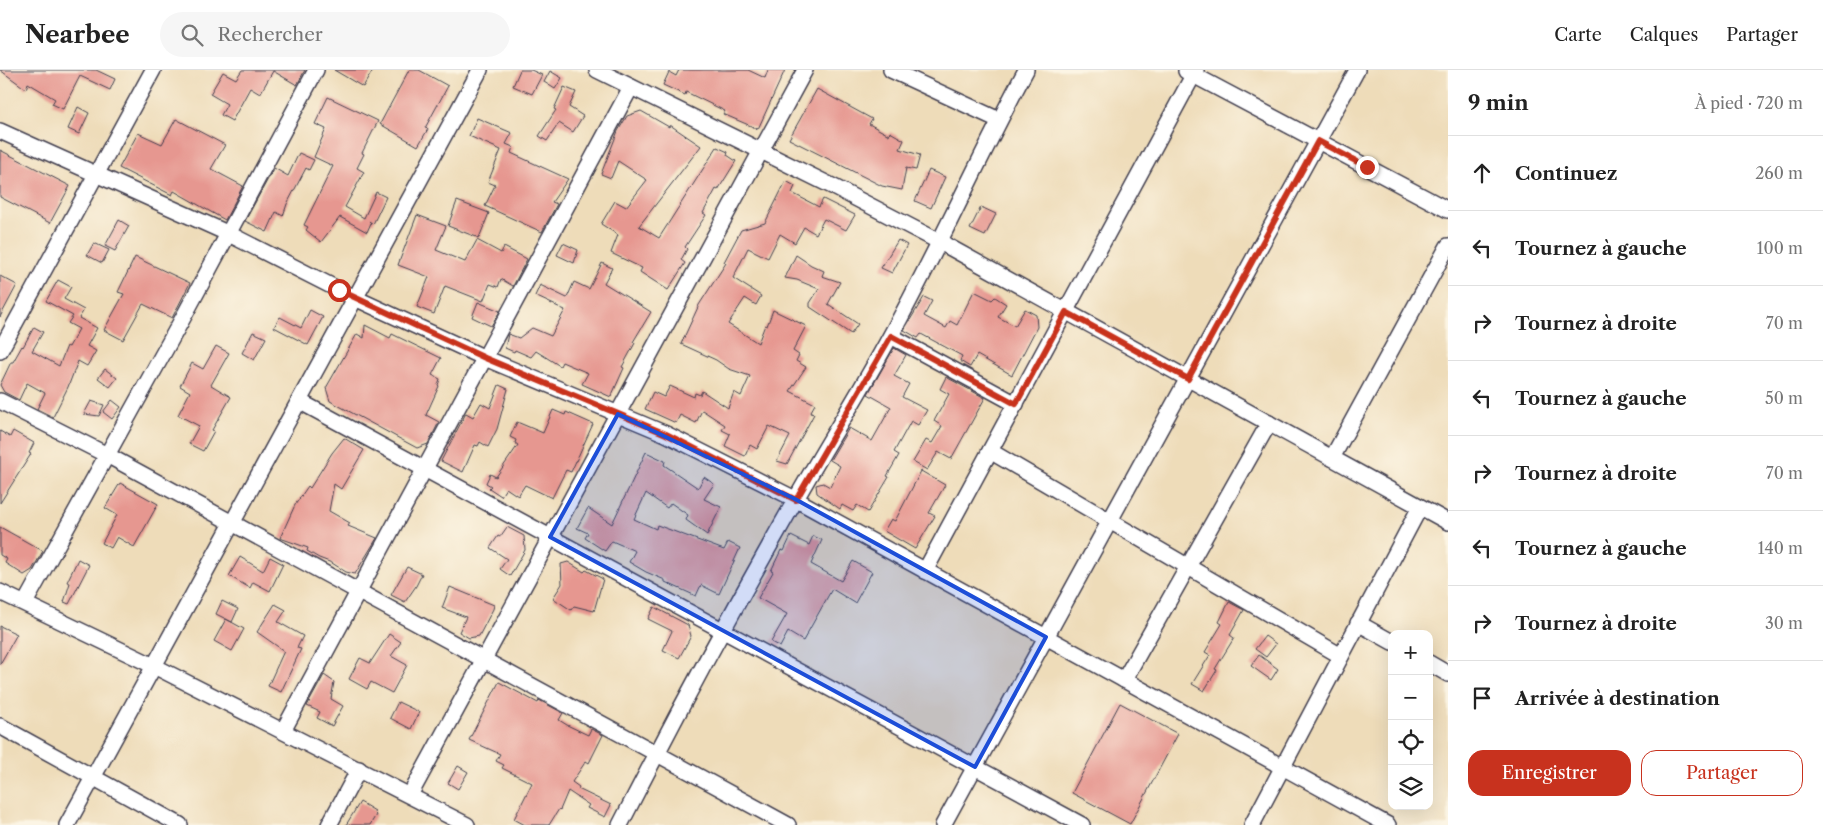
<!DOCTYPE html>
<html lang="fr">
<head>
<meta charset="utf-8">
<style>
	body { margin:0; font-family:"Libre Caslon Text",serif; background:#f6f6f6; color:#222 }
	.controls { position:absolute; right:15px; bottom:15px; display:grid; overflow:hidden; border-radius:10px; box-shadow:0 5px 20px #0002 }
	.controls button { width:45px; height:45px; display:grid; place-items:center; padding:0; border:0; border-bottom:1px solid #e0e0e0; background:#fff; color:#222; font:25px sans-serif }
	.stop { position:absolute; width:15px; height:15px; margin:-11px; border:4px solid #c8321e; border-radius:50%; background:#fff }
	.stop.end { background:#c8321e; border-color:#fff; box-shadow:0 1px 5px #0008 }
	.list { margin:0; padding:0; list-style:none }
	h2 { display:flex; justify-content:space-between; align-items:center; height:65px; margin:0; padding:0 20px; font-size:21px }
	h2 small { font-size:16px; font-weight:400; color:#767676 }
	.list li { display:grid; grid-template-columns:32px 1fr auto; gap:15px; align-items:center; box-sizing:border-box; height:75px; padding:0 20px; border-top:1px solid #e0e0e0 }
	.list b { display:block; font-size:19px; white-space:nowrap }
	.list em { font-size:16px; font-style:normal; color:#767676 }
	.actions { display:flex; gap:10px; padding:15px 20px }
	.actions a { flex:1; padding:11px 0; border:1px solid #c8321e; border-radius:15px; text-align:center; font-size:18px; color:#c8321e }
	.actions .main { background:#c8321e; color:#fff }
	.icon { flex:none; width:28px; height:28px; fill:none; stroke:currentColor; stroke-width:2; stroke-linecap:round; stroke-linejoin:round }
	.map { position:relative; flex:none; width:1448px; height:755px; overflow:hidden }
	header { display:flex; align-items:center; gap:30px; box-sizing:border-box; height:70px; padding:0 25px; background:#fff; border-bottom:1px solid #e0e0e0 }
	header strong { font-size:24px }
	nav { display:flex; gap:28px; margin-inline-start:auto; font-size:18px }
	.search { width:350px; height:45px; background:#f6f6f6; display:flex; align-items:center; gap:12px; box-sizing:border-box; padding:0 18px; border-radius:28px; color:#767676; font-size:19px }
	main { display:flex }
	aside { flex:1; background:#fff }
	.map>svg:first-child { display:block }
	.building { fill:#e69790 }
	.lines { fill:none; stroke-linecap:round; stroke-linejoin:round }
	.minor-casing { stroke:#413e4e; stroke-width:18 }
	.minor { stroke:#fff; stroke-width:15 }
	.route { stroke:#c8321e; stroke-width:6 }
	.marked { fill:#1d4ed8; fill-opacity:0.2; stroke:#1d4ed8; stroke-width:4; stroke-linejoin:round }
</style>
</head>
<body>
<header>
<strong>Nearbee</strong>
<div class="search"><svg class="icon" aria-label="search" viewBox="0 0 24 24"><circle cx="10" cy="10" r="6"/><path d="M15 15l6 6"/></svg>Rechercher</div>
<nav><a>Carte</a><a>Calques</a><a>Partager</a></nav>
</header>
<main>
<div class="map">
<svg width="1448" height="755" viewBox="0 0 1448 755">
	<rect width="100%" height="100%" fill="#fcf5e5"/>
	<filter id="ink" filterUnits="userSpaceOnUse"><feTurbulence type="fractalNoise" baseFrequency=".02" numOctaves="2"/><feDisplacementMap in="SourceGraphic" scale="10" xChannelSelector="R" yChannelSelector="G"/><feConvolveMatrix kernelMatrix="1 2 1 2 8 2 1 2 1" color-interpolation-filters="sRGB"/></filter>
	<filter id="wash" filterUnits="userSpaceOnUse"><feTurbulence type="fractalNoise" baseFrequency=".0096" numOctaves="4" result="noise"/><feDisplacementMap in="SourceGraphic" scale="20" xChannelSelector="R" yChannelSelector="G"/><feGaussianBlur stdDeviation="1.12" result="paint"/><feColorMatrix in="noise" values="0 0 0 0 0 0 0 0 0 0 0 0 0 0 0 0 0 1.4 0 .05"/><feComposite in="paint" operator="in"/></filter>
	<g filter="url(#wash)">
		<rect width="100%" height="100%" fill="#eedcb9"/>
		<g id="blocks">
			<g class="building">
				<path d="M0,0H96L115,9L110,20L80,6L63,39L52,34L55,29L28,13L26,19Z"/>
				<path d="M242,0H305L297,15L273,1L260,24L250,18L232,51L221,45L227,34L210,24L223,2L236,9Z"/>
				<path d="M334,0H373L363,17Z"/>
				<path d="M409,0H419L448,16L425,58L428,59L418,76L380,54Z"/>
				<path d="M520,0H531L542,5L532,24L513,16Z"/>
				<path d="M679,0H748L765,8L768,0H785L758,59L723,44L725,41L686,22L685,25L663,15L669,2L676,6Z"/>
				<path d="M550,1L562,8L555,19L544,12Z"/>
				<path d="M564,17L576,22L569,37L583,46L573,62L559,53L547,71L539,66L556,40L554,39Z"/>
				<path d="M817,19L872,49L869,54L889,65L890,62L904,70L900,79L920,85L916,100L906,98L902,120L882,116L789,69Z"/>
				<path d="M328,27L378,51L362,83L364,84L357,98L364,102L345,137L364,148L376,122L386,127L373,154L369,151L371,153L367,162L340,147L321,172L306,160L308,157L304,155L333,96L314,87L326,59L315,54Z"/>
				<path d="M78,37L89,43L79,64L68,59Z"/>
				<path d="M641,41L669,57L670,55L701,76L639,156L659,168L717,77L728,82L727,85L736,91L718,120L716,119L703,143L706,145L685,177L687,179L681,190L685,193L668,220L640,202L642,198L611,183L618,165L601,154L615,131L626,137L647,110L618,91L611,108L601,104L618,61L627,46Z"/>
				<path d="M477,48L512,63L506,74L513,77L511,83L568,109L552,132L557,134L542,162L485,136L495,115L488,112L501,80L469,66Z"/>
				<path d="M176,49L225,75L211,99L243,116L225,150L174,121L172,125L119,98L138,63L162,74Z"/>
				<path d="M0,80L70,116L50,153L0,127Z"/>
				<path d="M299,83L314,90L309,100L306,98L287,134L283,146L276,142L267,162L245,151L274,98L288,106Z"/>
				<path d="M929,100L945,107L931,138L915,131Z"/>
				<path d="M786,111L795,116L792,123L819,137L823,129L855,145L846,160L824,149L816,164L804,157L795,173L780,164L768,188L748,178L733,208L761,226L756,235L745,228L728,254L758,273L765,255L767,256L773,240L806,256L793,281L799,285L796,291L806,297L790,321L815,334L810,343L814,344L787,394L777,391L790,366L769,356L757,379L750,375L745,386L725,376L730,364L722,360L725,355L702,340L696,353L680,345L676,353L645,339L653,322L664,327L670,316L694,327L695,323L700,325L702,321L728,338L734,322L741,326L750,306L729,299L716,290L681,274L699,235L726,193L724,192L741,160L765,153Z"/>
				<path d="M457,131L489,143L479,168L448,156Z"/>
				<path d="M981,137L996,144L985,166L970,159Z"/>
				<path d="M417,145L446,156L436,180L465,192L477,170L501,183L504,177L527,189L513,216L501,209L498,217L490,214L483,231L445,216L434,244L417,237L429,207L398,195Z"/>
				<path d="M119,150L129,156L115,181L105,176Z"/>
				<path d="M898,170L907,175L892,203L881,198Z"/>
				<path d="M94,173L109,180L102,193L87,185Z"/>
				<path d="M563,173L578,180L574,193L557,185Z"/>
				<path d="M796,185L811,195L824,201L822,206L840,212L828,234L858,254L851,264L810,237V233L819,219L797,210L785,208Z"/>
				<path d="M135,187L190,213L172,248L143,234L123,270L104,260L124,224L118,222Z"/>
				<path d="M602,193L612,198L604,213L651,242L633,272L635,273L622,297L624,298L611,327L582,314L588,303L562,292L560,296L536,281L531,287L515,280L514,282L505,278L508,264L519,268L532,258L551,266L565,240L535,226L540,215L567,228L574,212L589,219Z"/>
				<path d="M0,206L17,215L0,247Z"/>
				<path d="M58,210L71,217L64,229L84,240L79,248L97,258L87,276L96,281L87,296L78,291L68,317L53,347L37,339L45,323L27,313L19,330L4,322L0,315L11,292H13L22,276L23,277L34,257L43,262L32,281L59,296L67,276L69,277L79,259L68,253L73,246L46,231Z"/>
				<path d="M974,221L992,230L995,227L1006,234L998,247L1015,256L1025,239L1036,245L1037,257L1012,305L977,285L970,297L960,291L962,286L921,264L918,268L904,260L924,227L932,231L924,246L946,258L950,251L957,255Z"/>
				<path d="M478,232L500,241L491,256L472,247Z"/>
				<path d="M310,240L323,247L308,275L274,257L280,247L301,258Z"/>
				<path d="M365,255L390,268L392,264L441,288L432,305L440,309L438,315L439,316L426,345L439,352L428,374L417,378L330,331L326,318L357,264L364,268Z"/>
				<path d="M253,262L266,268L254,290L242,283Z"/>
				<path d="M216,276L229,283L211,315L231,327L212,360L214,361L203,381L189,374L199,356L178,345L190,322L180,316L192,293L203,299Z"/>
				<path d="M894,278L906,285L894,306L909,314L902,327L927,340L918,355L911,351L894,382L899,385L887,406L889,407L868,442L857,435L853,441L842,435L840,439L817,423L816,415L823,413L830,417L840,396L830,390L849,358L872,371L891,337L868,324Z"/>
				<path d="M105,299L117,308L110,317L98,308Z"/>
				<path d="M946,307L985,328L951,389L938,382L927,400L913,392L926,370L932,373L942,356L934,351L949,324L940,319Z"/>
				<path d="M499,315L508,319L497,359L488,377L480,372L478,376L475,375L463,402L441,391L466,343L473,347L481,333L490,338Z"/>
				<path d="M112,330L121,337L112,349L103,342Z"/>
				<path d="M91,331L104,335L99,346L84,344Z"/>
				<path d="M553,340L565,345L566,342L593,354L571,402L566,400L552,428L525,415L518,426L506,418L501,426L489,418L491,416L486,413L490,404L496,407L518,375L515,373L516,370L510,367L517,352L543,363Z"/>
				<path d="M0,361L10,367L13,361L34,373L29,383L31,384L0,433Z"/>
				<path d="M344,368L364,380L341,419L334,414L329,441L350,453L348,456L377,468L355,504L346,502L332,493L319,488L307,481L308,478L280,468L295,435L308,416L310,418L332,383Z"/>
				<path d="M646,382L665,391L664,395L698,418L704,407L714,414L704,429L721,437L707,465L686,450L688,445L671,433L667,438L646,423L634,449L656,459L657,455L724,480L728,472L740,478L719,524L701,515L696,526L665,512V510L646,502L629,492L635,481L612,471L605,481L585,468L588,463L577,458L588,438L612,454Z"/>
				<path d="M921,401L945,415L929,443L935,446L915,479L884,461L891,449L895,451Z"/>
				<path d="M120,413L158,434L134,477L117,467L111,478L102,473L117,445L105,438Z"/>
				<path d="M0,457L43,481L32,500L24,505L5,493L7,489L0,485Z"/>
				<path d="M507,457L524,466L525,480L510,506L500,499L507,489L490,478L498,466L500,467Z"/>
				<path d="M791,466L809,475L813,466L822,470L811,494L841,511L853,491L872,502L855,533L832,519L803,571L788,562L780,577L771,572L787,544L758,528L773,502L771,501L781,480L784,481Z"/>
				<path d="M240,487L263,501L270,487L283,494L270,521L253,512L250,518L229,506Z"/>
				<path d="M78,489L89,495L69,534L64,532L70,513L67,512Z"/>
				<path d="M568,492L584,502L586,500L603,509L594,541L574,536L571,540L553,528L562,514L561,494Z"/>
				<path d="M407,497L422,504L416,516L405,532L391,525Z"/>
				<path d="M450,517L494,535L493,539L479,566L469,568L459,562L466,547L442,538Z"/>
				<path d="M222,531L238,539L232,552L216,544Z"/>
				<path d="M1229,532L1244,540L1230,565L1234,568L1215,599L1217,600L1204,621L1192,614L1210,585L1205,582L1222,554L1219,552Z"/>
				<path d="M275,534L286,540L278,552L303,566L297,578L301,579L281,622L268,616L284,581L257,562Z"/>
				<path d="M654,537L688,555L691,566L679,588L663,580L672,561L648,549Z"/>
				<path d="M226,549L244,559L232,581L214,571Z"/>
				<path d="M0,556L17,564L0,594Z"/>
				<path d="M389,564L401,572L391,586L407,595L392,623L371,612L367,619L349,609L360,588L370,593Z"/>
				<path d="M1265,566L1276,574L1266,587L1255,579Z"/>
				<path d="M1259,585L1278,599L1271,610L1251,596Z"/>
				<path d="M324,605L334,612L331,629L343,636L332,656L317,648L320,642L307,636Z"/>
				<path d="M499,612L538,633L539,630L563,643L559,650L567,655L588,665L591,659L603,665L589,693L586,691L572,712L579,717L578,719L611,735L605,747L587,738L589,735L568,721L560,740L559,739L549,755H525L514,749L532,713L502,698L504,695L496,691L500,684L469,670Z"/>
				<path d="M398,632L419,642L411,659L390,648Z"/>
				<path d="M1120,633L1178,664L1130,754L1072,723Z"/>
				<path d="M458,696L468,702L458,719L448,713Z"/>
				<path d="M360,732L375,741L374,743L376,745L370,755H346Z"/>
			</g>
		</g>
	</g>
	<g filter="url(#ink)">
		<use href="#blocks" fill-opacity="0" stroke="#413e4e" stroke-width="1"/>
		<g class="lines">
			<defs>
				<g id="minor">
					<path d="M597,0L834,117L940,172L1448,452"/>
					<path d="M891,0L999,50"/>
					<path d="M1186,1L1448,140"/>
					<path d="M0,61L227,163L355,228L485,288L666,364L795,429L1388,755"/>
					<path d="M891,266L1016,334"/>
					<path d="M0,281L153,0"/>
					<path d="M0,331L107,385L788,755"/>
					<path d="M299,331L1082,755"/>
					<path d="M990,381L1341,586"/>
					<path d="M1332,388L1448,176"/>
					<path d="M925,501L1196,0"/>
					<path d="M0,522L154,596L467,755"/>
					<path d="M25,533L184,246L316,0"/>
					<path d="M1358,553L1392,572"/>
					<path d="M1429,593L1448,604"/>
					<path d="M1124,610L1269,353"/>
					<path d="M0,656L180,755"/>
					<path d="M283,661L631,17"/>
					<path d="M410,725L805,0"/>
					<path d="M67,755L480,0"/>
					<path d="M329,755L359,699"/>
					<path d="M620,755C676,645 735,536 796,429C827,374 861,321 891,265C939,178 979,87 1026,0"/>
					<path d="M943,755L1357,0"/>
					<path d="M1252,755L1420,437"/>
				</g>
			</defs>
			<use href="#minor" class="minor-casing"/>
			<use href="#minor" class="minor"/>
		</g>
	</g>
	<g class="lines" filter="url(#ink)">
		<path class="route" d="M339,220L485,288L666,364L796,430L891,266L1016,334L1066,242L1188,309L1318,71L1367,97"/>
	</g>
	<path class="marked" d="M618,344L795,429L1046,567L975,697L550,467Z"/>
</svg>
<div class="controls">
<button>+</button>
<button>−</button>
<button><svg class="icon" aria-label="locate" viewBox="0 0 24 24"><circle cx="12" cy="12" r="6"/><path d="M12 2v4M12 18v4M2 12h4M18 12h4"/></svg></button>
<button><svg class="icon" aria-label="layers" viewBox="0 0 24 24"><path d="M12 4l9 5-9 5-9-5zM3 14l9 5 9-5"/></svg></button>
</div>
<div class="stop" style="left:339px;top:220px"></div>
<div class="stop end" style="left:1367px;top:97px"></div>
</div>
<aside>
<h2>9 min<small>À pied · 720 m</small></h2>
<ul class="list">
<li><svg class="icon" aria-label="ahead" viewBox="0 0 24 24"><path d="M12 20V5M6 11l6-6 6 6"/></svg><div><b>Continuez</b></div><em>260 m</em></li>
<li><svg class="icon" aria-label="left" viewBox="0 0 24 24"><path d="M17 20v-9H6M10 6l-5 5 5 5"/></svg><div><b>Tournez à gauche</b></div><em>100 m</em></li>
<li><svg class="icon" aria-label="right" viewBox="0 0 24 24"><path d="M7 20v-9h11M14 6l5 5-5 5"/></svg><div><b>Tournez à droite</b></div><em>70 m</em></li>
<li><svg class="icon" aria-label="left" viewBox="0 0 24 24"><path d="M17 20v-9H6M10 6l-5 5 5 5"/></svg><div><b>Tournez à gauche</b></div><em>50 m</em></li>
<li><svg class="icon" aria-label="right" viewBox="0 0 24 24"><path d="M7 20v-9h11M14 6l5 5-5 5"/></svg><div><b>Tournez à droite</b></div><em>70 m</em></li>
<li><svg class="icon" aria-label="left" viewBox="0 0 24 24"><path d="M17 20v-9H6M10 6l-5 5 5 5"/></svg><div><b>Tournez à gauche</b></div><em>140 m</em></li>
<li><svg class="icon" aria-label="right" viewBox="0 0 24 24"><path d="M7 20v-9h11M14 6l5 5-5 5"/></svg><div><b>Tournez à droite</b></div><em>30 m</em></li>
<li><svg class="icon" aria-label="arrive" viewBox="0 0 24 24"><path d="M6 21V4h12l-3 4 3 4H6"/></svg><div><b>Arrivée à destination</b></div></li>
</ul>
<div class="actions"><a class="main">Enregistrer</a><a>Partager</a></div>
</aside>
</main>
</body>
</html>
